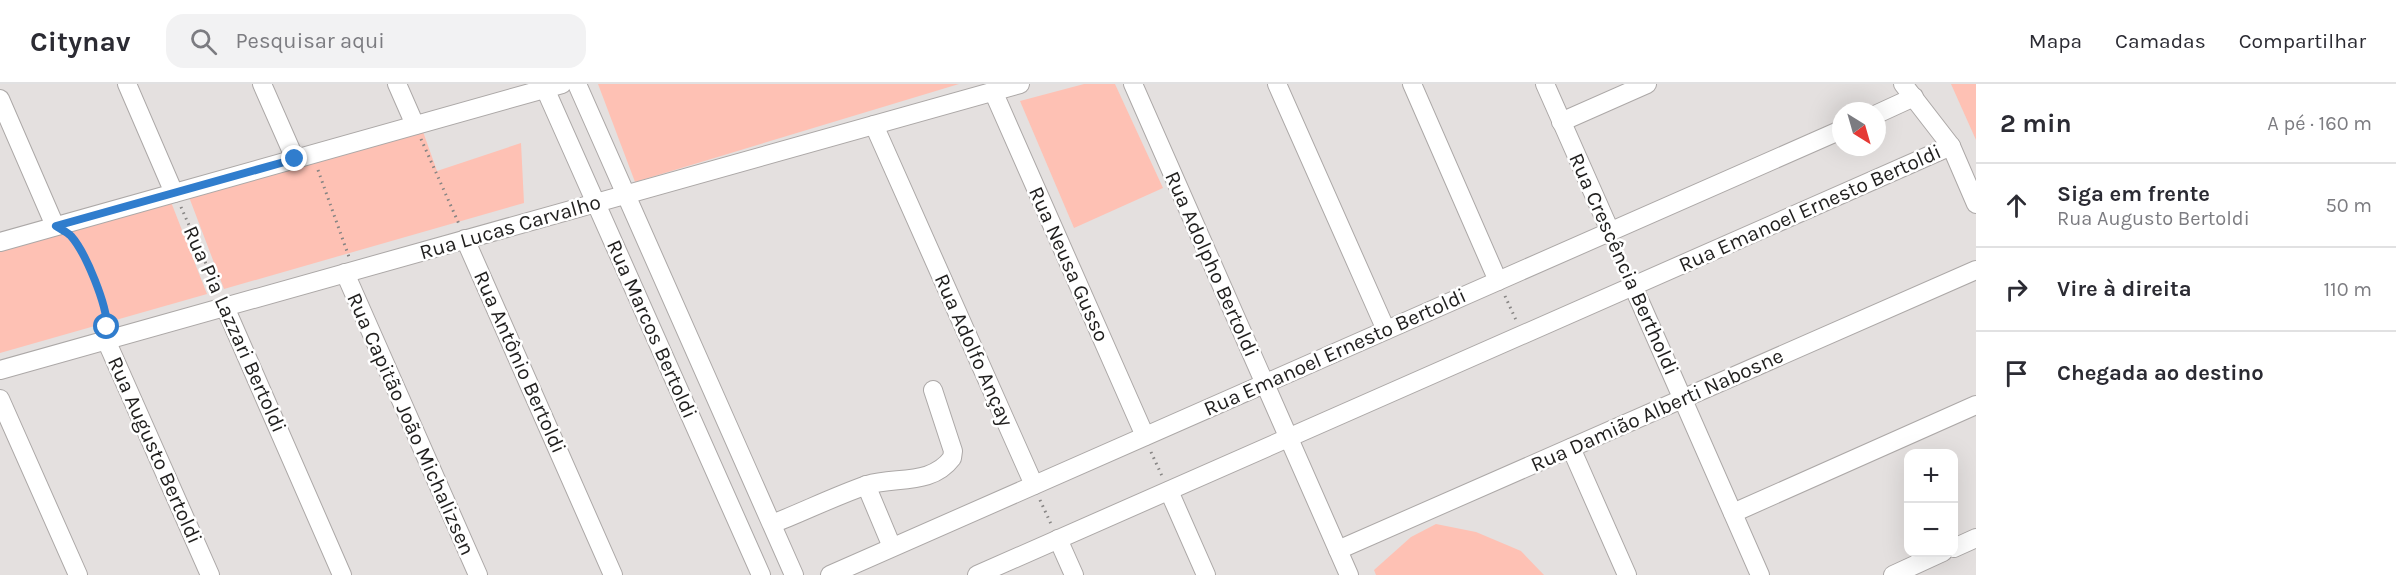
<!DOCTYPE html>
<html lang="pt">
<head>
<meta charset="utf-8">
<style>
	body { margin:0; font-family:Karla,sans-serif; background:#f2f2f3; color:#2b2b33 }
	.controls { position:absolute; right:18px; bottom:18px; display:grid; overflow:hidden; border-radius:12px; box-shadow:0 6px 24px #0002 }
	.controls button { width:54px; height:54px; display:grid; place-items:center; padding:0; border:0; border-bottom:2px solid #e1e1e2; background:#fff; color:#2b2b33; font:30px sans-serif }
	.compass { position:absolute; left:1832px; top:18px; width:54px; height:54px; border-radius:50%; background:#fff; box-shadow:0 6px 24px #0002; rotate:143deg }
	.stop { position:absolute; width:18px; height:18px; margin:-14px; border:4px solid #307dcd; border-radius:50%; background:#fff }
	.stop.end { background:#307dcd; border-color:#fff; box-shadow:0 2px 6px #0008 }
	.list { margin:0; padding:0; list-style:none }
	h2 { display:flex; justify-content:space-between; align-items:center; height:78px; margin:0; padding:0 24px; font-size:26px }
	h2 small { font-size:20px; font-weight:400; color:#7c7c81 }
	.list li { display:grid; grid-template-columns:39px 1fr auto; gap:18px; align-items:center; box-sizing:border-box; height:84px; padding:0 24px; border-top:2px solid #e1e1e2 }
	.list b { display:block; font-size:22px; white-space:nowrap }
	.list p { margin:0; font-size:20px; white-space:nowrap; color:#7c7c81 }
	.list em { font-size:20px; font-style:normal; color:#7c7c81 }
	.icon { flex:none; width:33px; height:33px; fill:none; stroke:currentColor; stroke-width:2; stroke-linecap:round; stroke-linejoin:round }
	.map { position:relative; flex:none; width:1976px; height:491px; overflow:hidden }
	header { display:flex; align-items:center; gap:36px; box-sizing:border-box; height:84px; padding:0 30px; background:#fff; border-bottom:2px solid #e1e1e2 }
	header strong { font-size:28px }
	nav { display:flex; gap:33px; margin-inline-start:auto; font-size:21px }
	.search { width:420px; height:54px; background:#f2f2f3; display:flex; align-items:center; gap:15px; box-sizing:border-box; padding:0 21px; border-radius:18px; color:#7c7c81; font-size:22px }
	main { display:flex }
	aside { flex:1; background:#fff }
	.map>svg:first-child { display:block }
	.green { fill:#fec1b4 }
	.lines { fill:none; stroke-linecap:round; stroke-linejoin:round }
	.minor-casing { stroke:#aca8a7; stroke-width:20 }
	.path { stroke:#868483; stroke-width:3; stroke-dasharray:1.5 4.5; stroke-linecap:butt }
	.minor { stroke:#fff; stroke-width:18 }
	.route { stroke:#307dcd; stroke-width:8 }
	.labels { text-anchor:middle; stroke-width:5; stroke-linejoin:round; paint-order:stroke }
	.street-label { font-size:21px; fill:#201f1e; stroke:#fff }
</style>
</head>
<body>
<header>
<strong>Citynav</strong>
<div class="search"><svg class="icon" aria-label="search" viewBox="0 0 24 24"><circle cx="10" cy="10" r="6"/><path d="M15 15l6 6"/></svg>Pesquisar aqui</div>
<nav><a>Mapa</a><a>Camadas</a><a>Compartilhar</a></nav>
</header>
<main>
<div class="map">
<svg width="1976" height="491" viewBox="0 0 1976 491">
	<rect width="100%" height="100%" fill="#e4e0df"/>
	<g class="green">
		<path d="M598,0H959L635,98Z"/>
		<path d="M1084,0H1115L1163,104L1074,144L1020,17Z"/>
		<path d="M1951,0H1976V56Z"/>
		<path d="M421,42L437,87L521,59L524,119L224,205L189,113Z"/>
		<path d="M171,118L207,210L0,269V166Z"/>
		<path d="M1436,440L1476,448L1521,467L1544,491H1376L1374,486L1411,453Z"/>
	</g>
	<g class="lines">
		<defs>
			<g id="minor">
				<path d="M127,0L174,109"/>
				<path d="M262,0L295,75"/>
				<path d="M397,0L415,41"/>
				<path d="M543,0L761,491"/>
				<path d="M577,0L794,491"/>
				<path d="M1133,0L1349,491"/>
				<path d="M1277,0L1386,246"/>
				<path d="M1412,0L1498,197"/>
				<path d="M1545,0L1610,147"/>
				<path d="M1903,0L1951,62L1976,120"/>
				<path d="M993,7L1145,352"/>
				<path d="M0,15L55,142"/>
				<path d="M1877,30L1914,13"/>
				<path d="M1561,38L1647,0"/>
				<path d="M874,41L1034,401"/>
				<path d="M465,155L613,491"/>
				<path d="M0,158L562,0"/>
				<path d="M345,189L478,491"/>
				<path d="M1633,202L1760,491"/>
				<path d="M225,223L342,491"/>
				<path d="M106,256L210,491"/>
				<path d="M0,286L1020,0"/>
				<path d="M0,315L78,491"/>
				<path d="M1571,364L1627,491"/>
				<path d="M866,401L892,463"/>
				<path d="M1169,407L1206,491"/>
				<path d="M1733,429L1976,321"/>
				<path d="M772,440C803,428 835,412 867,401C896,392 931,402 952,374L953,367L933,306"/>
				<path d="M1058,455L1074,491"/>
				<path d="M1954,464L1976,454"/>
				<path d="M1338,466L1976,186"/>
				<path d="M830,491L1841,46"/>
				<path d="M977,491L1951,62"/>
				<path d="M1893,491L1943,468"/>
			</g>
		</defs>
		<use href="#minor" class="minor-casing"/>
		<g class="path">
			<path d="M421,55L459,140"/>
			<path d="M318,86L349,173"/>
			<path d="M181,123L218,207"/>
			<path d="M72,153C86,175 107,215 107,241"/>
			<path d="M1616,162L1627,187"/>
			<path d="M1505,212L1516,236"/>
			<path d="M1151,368L1162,392"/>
			<path d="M1040,416L1051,440"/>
		</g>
		<use href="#minor" class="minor"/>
	</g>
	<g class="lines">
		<path class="route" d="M107,243C107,221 86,169 71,152C67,148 60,145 56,142L295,75"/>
	</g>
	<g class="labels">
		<g class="street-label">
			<text transform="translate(1810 124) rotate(-24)" y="7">Rua Emanoel Ernesto Bertoldi</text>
			<text transform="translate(510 143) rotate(-16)" y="7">Rua Lucas Carvalho</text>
			<text transform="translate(1069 180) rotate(66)" y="7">Rua Neusa Gusso</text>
			<text transform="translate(1212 180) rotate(66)" y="7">Rua Adolpho Bertoldi</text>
			<text transform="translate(1624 180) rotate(66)" y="7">Rua Crescência Bertholdi</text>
			<text transform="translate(235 245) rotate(66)" y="7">Rua Pia Lazzari Bertoldi</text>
			<text transform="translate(652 245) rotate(66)" y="7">Rua Marcos Bertoldi</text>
			<text transform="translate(974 266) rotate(66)" y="7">Rua Adolfo Ançay</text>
			<text transform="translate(1335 268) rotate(-24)" y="7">Rua Emanoel Ernesto Bertoldi</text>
			<text transform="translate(520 278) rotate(66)" y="7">Rua Antônio Bertoldi</text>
			<text transform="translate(1657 326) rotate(-24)" y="7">Rua Damião Alberti Nabosne</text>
			<text transform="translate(411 340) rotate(66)" y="7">Rua Capitão João Michalizsen</text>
			<text transform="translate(155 366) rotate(66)" y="7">Rua Augusto Bertoldi</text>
		</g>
	</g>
</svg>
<div class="controls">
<button>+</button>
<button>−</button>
</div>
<svg class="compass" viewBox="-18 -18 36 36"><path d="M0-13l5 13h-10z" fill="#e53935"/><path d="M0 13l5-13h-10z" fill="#7c7c81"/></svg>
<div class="stop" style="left:107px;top:243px"></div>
<div class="stop end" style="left:295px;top:75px"></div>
</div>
<aside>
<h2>2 min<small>A pé · 160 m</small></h2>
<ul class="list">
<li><svg class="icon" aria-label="ahead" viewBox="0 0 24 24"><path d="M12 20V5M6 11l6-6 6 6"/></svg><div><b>Siga em frente</b><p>Rua Augusto Bertoldi</p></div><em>50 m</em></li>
<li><svg class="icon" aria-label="right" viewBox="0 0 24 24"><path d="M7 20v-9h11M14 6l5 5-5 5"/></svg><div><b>Vire à direita</b></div><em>110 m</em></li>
<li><svg class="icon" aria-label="arrive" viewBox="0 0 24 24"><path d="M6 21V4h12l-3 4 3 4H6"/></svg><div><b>Chegada ao destino</b></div></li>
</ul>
</aside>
</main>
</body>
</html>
